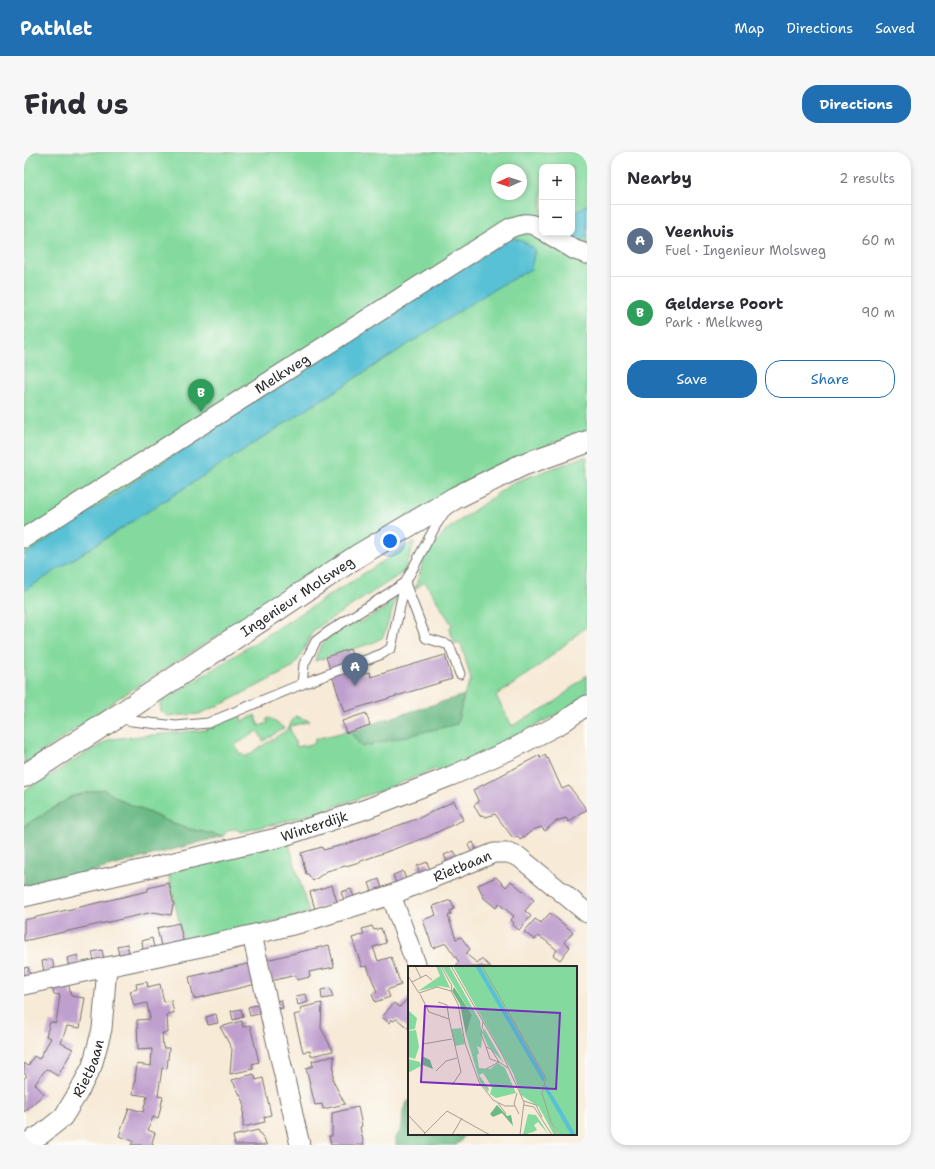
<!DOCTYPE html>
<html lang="en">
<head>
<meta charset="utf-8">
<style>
	body { margin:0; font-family:"Shantell Sans",sans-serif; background:#f7f7f7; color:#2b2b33 }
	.controls { position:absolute; right:12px; top:12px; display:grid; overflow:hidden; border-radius:8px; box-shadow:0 2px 6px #0003 }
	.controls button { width:36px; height:36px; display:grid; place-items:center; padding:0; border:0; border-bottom:1px solid #e1e1e2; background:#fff; color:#2b2b33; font:20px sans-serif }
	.compass { position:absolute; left:467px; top:12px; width:36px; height:36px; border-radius:50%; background:#fff; box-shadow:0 2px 6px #0003; rotate:267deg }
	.you { position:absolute; left:366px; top:389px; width:14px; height:14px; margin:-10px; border:3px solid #fff; border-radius:50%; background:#1a73e8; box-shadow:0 0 0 6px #1a73e833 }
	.badge { display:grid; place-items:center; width:26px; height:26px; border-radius:50%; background:#1f6fb2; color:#fff; font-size:13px; font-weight:700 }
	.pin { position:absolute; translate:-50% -33px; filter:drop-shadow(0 1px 2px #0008) }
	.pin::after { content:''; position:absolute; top:21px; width:14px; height:12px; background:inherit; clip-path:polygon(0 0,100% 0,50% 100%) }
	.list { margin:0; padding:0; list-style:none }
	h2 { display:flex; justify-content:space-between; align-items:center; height:52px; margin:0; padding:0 16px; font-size:17px }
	h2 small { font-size:13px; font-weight:400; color:#7c7c81 }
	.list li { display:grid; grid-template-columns:26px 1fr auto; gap:12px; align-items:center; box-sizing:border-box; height:72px; padding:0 16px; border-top:1px solid #e1e1e2 }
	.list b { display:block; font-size:15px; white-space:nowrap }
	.list p { margin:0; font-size:13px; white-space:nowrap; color:#7c7c81 }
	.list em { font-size:13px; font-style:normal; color:#7c7c81 }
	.actions { display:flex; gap:8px; padding:12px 16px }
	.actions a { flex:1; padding:9px 0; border:1px solid #1f6fb2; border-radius:16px; text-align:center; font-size:14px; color:#1f6fb2 }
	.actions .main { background:#1f6fb2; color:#fff }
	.map { position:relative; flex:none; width:563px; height:993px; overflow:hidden; border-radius:16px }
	header { display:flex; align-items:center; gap:24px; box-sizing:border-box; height:56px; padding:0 20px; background:#1f6fb2; color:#fff }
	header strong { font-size:19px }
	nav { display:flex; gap:22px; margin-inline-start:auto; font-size:14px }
	.intro { display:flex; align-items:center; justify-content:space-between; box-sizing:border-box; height:96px; padding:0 24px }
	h1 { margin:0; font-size:28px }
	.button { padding:10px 18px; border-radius:16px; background:#1f6fb2; color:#fff; font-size:14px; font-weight:700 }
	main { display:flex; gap:24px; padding:0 24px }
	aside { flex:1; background:#fff; border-radius:16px; box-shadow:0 2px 6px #0003 }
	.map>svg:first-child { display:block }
	.green { fill:#84da9e; stroke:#588264; fill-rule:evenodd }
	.forest { fill:#6bba85; stroke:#4b7258 }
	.water { fill:#58c1d5; stroke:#427680 }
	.building { fill:#bf9fcd }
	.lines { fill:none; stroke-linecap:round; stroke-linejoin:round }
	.lane-casing { stroke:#726e67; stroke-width:11 }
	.street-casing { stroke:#726e67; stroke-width:21 }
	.secondary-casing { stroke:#726e67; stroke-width:24 }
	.lane { stroke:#fff; stroke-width:9 }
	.street { stroke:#fff; stroke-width:19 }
	.secondary { stroke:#fff; stroke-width:22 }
	.labels { text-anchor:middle; stroke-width:3.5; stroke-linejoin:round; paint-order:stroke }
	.street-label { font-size:14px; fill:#2b2b2b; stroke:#fdfcf7 }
	.inset-road { fill:none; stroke:#a59e92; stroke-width:1 }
	.view { fill:#7b2cbf; fill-opacity:0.15; stroke:#7b2cbf; stroke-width:2 }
	.inset-edge { fill:none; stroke:#2b2b2b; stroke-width:2 }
</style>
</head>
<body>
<header>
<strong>Pathlet</strong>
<nav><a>Map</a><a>Directions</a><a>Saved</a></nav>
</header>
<div class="intro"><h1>Find us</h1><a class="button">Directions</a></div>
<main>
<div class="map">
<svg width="563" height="993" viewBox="0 0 563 993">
	<rect width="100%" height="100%" fill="#fdfcf7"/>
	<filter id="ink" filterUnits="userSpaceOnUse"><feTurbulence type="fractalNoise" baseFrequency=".025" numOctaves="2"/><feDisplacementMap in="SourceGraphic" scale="8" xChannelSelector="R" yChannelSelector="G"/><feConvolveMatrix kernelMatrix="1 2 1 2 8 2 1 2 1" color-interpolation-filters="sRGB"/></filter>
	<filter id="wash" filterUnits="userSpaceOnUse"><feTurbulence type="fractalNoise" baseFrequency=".012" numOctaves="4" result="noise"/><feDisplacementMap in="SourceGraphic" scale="16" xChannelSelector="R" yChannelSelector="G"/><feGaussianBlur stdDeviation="0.9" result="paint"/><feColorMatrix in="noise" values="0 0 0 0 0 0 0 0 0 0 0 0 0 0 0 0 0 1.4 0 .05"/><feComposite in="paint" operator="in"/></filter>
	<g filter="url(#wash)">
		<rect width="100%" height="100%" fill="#f7ead7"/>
		<g class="green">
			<path d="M0,0H563V278L461,318L233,456L187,488L93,547L36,588L0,612ZM518,15H548V81H518ZM473,18H497V42H473Z"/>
			<path d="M563,304V474L510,518L472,544L488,574L531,550L563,523V542L537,560L499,580L443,609L421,619L411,617L361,637L298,659L259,670L217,680L212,677L204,678L199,684L160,676L100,650L79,637L49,644L0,674V639L86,587L181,578L216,563L218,570L231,563L235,574L244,571L242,568L245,566L260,576L239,589L234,579L211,593L216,602L218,601L221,605L263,578L271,564L286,569L267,574L266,577L273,595L280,593V594L291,591V587L325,579L433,572L440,543L447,528L437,491H431L425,477L428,473L401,430L391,437L400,406L421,379L490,330Z"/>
			<path d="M391,389L380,420L294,475L289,479L276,505L268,516L200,551L175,562L144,564L137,559L136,551Z"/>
			<path d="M374,442L359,485L351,490L291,509C297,488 304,486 322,474L325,476L328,473V471L332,467L335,471L363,455L361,451Z"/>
			<path d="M264,689L285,761L160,792L144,720Z"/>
		</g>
		<g class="forest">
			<path d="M440,543L433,572L338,595L325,579Z"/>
			<path d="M79,637L100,650L160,676L199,684L25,731L0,734V674L49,644Z"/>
			<path d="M385,948V982H441L436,990L432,993H372V986L378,975L379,958L382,952Z"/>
		</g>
		<g class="water">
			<path d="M563,52V85L554,90L538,81H548V63Z"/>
			<path d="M482,84L498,89L511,97L507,117L467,139L0,439V403L135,313L215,259Z"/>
		</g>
		<g id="blocks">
			<g class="building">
				<path d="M326,497L335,523L346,520L347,525L421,503L428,527L320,560L302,505Z"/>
				<path d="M342,561L346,573L322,581L318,569Z"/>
				<path d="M516,603V606L521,603L523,607L524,606L538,637L545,634L563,658L556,661L545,670L542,666L532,669L521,679L517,675L509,678L496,688L494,684L489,686L471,662L462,665L458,663L456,664L450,653L455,650L449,638Z"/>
				<path d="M430,649L439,668L403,685L329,712L303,719L289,729L284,722H282L277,701L298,695L299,698L323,692L395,666Z"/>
				<path d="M449,690L453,699L448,701L444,693Z"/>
				<path d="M430,699L434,707L424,711L420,703Z"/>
				<path d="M403,710L406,718L396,722L393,714Z"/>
				<path d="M379,719L382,728L372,731L369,723Z"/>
				<path d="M472,725L482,735L487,729L510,748L501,759L507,764L495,778L489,773L490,771L487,768L490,764L475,752L472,756L460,746L454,733Z"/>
				<path d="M355,727L358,736L348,739L345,731Z"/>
				<path d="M145,731L150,753H149L147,763L129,760L0,789V768L124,739V736Z"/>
				<path d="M308,733L313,750L291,757L286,740Z"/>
				<path d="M327,737L330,745L320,748L317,740Z"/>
				<path d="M427,748L430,757L426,759L427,761L426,763L424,764L432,787L437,785L446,797L442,802L453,811L457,807L467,815H431L435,810L422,791L409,796L399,768L412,763L409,754Z"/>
				<path d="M526,761L549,780L540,790L546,795L536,808L529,803L533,798L522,789L514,784L511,788L500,780L511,767L517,771Z"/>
				<path d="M155,771L160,792L158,789L137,794L133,776Z"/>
				<path d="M348,774L350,778L357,776L362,791L349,795L354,809L367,805L377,833L363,838L366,845L351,850L348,842L353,840L343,814L338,815L328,786L340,782L338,777Z"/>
				<path d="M128,786L130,795L119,798L118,789Z"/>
				<path d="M103,792L105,801L95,803L93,794Z"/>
				<path d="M305,793L310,815L285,820L286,825L273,828L272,823L247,829L242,808Z"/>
				<path d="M78,798L80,807L70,809L68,800Z"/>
				<path d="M54,803L55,812L45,815L43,806Z"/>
				<path d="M28,807L31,818L20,820L18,809Z"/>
				<path d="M228,811L232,832L170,847L165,825Z"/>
				<path d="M4,815L6,823L0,825V816Z"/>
				<path d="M44,830L47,844L61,846L56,876L43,874L37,891L49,897L34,924L22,917L11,932L20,942L0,960V926L3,924L0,921V911L4,914L10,904L15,907L27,886L22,884L26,870L32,871L36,843L30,842L28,834Z"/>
				<path d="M123,830L124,835L136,832L140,850L147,848L150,861L143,862L144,881H138L139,896H145L143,917L138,916L134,944L139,945L134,967L129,965L124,978L131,981L128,990L129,993H107L109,989L95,984L105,956L119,960L123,944L109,942L113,912L127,914L128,897L114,898L113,868L126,867L123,851L110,854L106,839L113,837L112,832Z"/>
				<path d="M306,836L309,845L298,847L297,838Z"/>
				<path d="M282,842L284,850L274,853L272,844Z"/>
				<path d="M385,845V877L373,867L369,869L367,867L365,871L358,865L370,851L376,855Z"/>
				<path d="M257,848L259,856L253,857L252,849Z"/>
				<path d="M298,851L297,876L309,899L287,904L286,899L279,900L270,863L277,861L276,856Z"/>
				<path d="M237,852L239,861L226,864L224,855Z"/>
				<path d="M217,857L219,865L209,868L207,859Z"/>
				<path d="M192,862L194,871L184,873L182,865Z"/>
				<path d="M218,869L219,875L226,873L235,910L228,912L229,917L206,922L208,897L196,875Z"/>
				<path d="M310,904L309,929L321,952L299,957L298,952L291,953L282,916L289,914L288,909Z"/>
				<path d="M230,922L232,928L239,926L247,963L240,965L241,970L219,975L220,950L208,928Z"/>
				<path d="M334,955L338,974L336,975L340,993H307L305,984H308V961Z"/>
				<path d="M234,978L243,993H211L209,984Z"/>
			</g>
		</g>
	</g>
	<g filter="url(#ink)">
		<use href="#blocks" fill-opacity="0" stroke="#726e67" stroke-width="1"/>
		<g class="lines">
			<defs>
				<g id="lane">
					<path d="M278,532L358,502L367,496L381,431L402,486L425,493L436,522"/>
					<path d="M95,566L108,569L152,574L184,571L278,532L280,512L292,489L304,480L381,431L412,373L422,358"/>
				</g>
				<g id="street">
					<path d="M523,81L551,98L563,102"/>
					<path id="s1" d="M0,386L486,76C499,71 506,69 518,78"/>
					<path d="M367,743L393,815"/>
					<path id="s2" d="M0,745L257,685L342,657L427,624L486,598L538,571L563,553"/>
					<path d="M228,783L276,993"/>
					<path d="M0,833L83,815"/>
					<path id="s3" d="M0,992L18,982L39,965L54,941L68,914L78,877L83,815L177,795L277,771L367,743L470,701H484L495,705L563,761"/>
				</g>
				<g id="secondary">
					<path id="s4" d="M0,624L92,565L335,403L431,346L498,313L563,290"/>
				</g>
			</defs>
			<use href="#lane" class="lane-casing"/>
			<use href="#street" class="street-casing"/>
			<use href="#secondary" class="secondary-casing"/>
			<use href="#lane" class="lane"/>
			<use href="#street" class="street"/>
			<use href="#secondary" class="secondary"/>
		</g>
	</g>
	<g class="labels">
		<g class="street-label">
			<text dy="5" stroke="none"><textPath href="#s1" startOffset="306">Melkweg</textPath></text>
			<text dy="5" stroke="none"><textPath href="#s4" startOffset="327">Ingenieur Molsweg</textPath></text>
			<text dy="5" stroke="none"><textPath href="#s2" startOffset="299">Winterdijk</textPath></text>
			<text dy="5" stroke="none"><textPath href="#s3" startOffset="577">Rietbaan</textPath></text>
			<text dy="5" stroke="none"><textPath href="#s3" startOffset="103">Rietbaan</textPath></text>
		</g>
	</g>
	<g transform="translate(384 814)">
		<rect width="169" height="169" fill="#f7ead7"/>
		<path d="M28,0H32L42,22L32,20L10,25L32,10ZM34,0H41L72,55L74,74L73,82L69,80L71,87L69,89L71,102L82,103L90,97L97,102L108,127L88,132L82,128L84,121L75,107L71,109L81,123L80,126L72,116L58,69L64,49ZM45,0H169V169H152L142,154L150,169H146L131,141L113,129L105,107ZM0,44L9,52L7,63L0,64ZM53,62L57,78L47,80L43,63ZM76,62L96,97L80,80L74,67ZM8,64L11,81L7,93L0,91V65ZM0,93L12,96L13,100L0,107ZM120,148L128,149L141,169L130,156L126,159L129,164L125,166L115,169Z" fill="#84da9e"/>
		<path d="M46,21L64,49L58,69L52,38L44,25ZM14,90L22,94L25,103L15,99ZM89,139L99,150L103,149L105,160L94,147L85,151L82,148Z" fill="#6bba85"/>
		<path d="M67,0H72L137,112L135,116ZM138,119L150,138L168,169H163L136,122Z" fill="#58c1d5"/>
		<path class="inset-road" d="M7,0L13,12M33,0L44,20L43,25M43,0L95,90L116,136L112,169M74,0L138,112L134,127L143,156L151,169M0,10L11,27L29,21L43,25L50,38L57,77L71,116L85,134L97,140H107M4,16L18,9L24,14M12,28L21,46L41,53L53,106L44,119M30,36L39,39L41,53M75,56L73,68L78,81L83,83L91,96L100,102M15,78L44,73M78,81L82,93L91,96L78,103M28,105L38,95L49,92M109,127L106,138L111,148M116,135L128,139L134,151M90,137L98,148M116,139L126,141L144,169M0,149L17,167M15,169L39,145L82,169M44,169L54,152"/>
		<path class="view" d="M17,40L152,47L148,123L13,116Z"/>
		<rect width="169" height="169" class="inset-edge"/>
	</g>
</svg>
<div class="controls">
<button>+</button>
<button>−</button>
</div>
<svg class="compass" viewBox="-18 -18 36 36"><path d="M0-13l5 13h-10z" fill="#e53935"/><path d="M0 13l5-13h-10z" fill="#7c7c81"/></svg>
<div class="you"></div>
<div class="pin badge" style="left:331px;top:534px;background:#5c6f8a">A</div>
<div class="pin badge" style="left:177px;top:260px;background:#2e9e5b">B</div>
</div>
<aside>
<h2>Nearby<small>2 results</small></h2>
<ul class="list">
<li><span class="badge" style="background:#5c6f8a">A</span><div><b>Veenhuis</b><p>Fuel · Ingenieur Molsweg</p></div><em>60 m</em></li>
<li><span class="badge" style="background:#2e9e5b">B</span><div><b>Gelderse Poort</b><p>Park · Melkweg</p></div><em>90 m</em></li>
</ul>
<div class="actions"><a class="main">Save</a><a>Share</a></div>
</aside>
</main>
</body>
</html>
